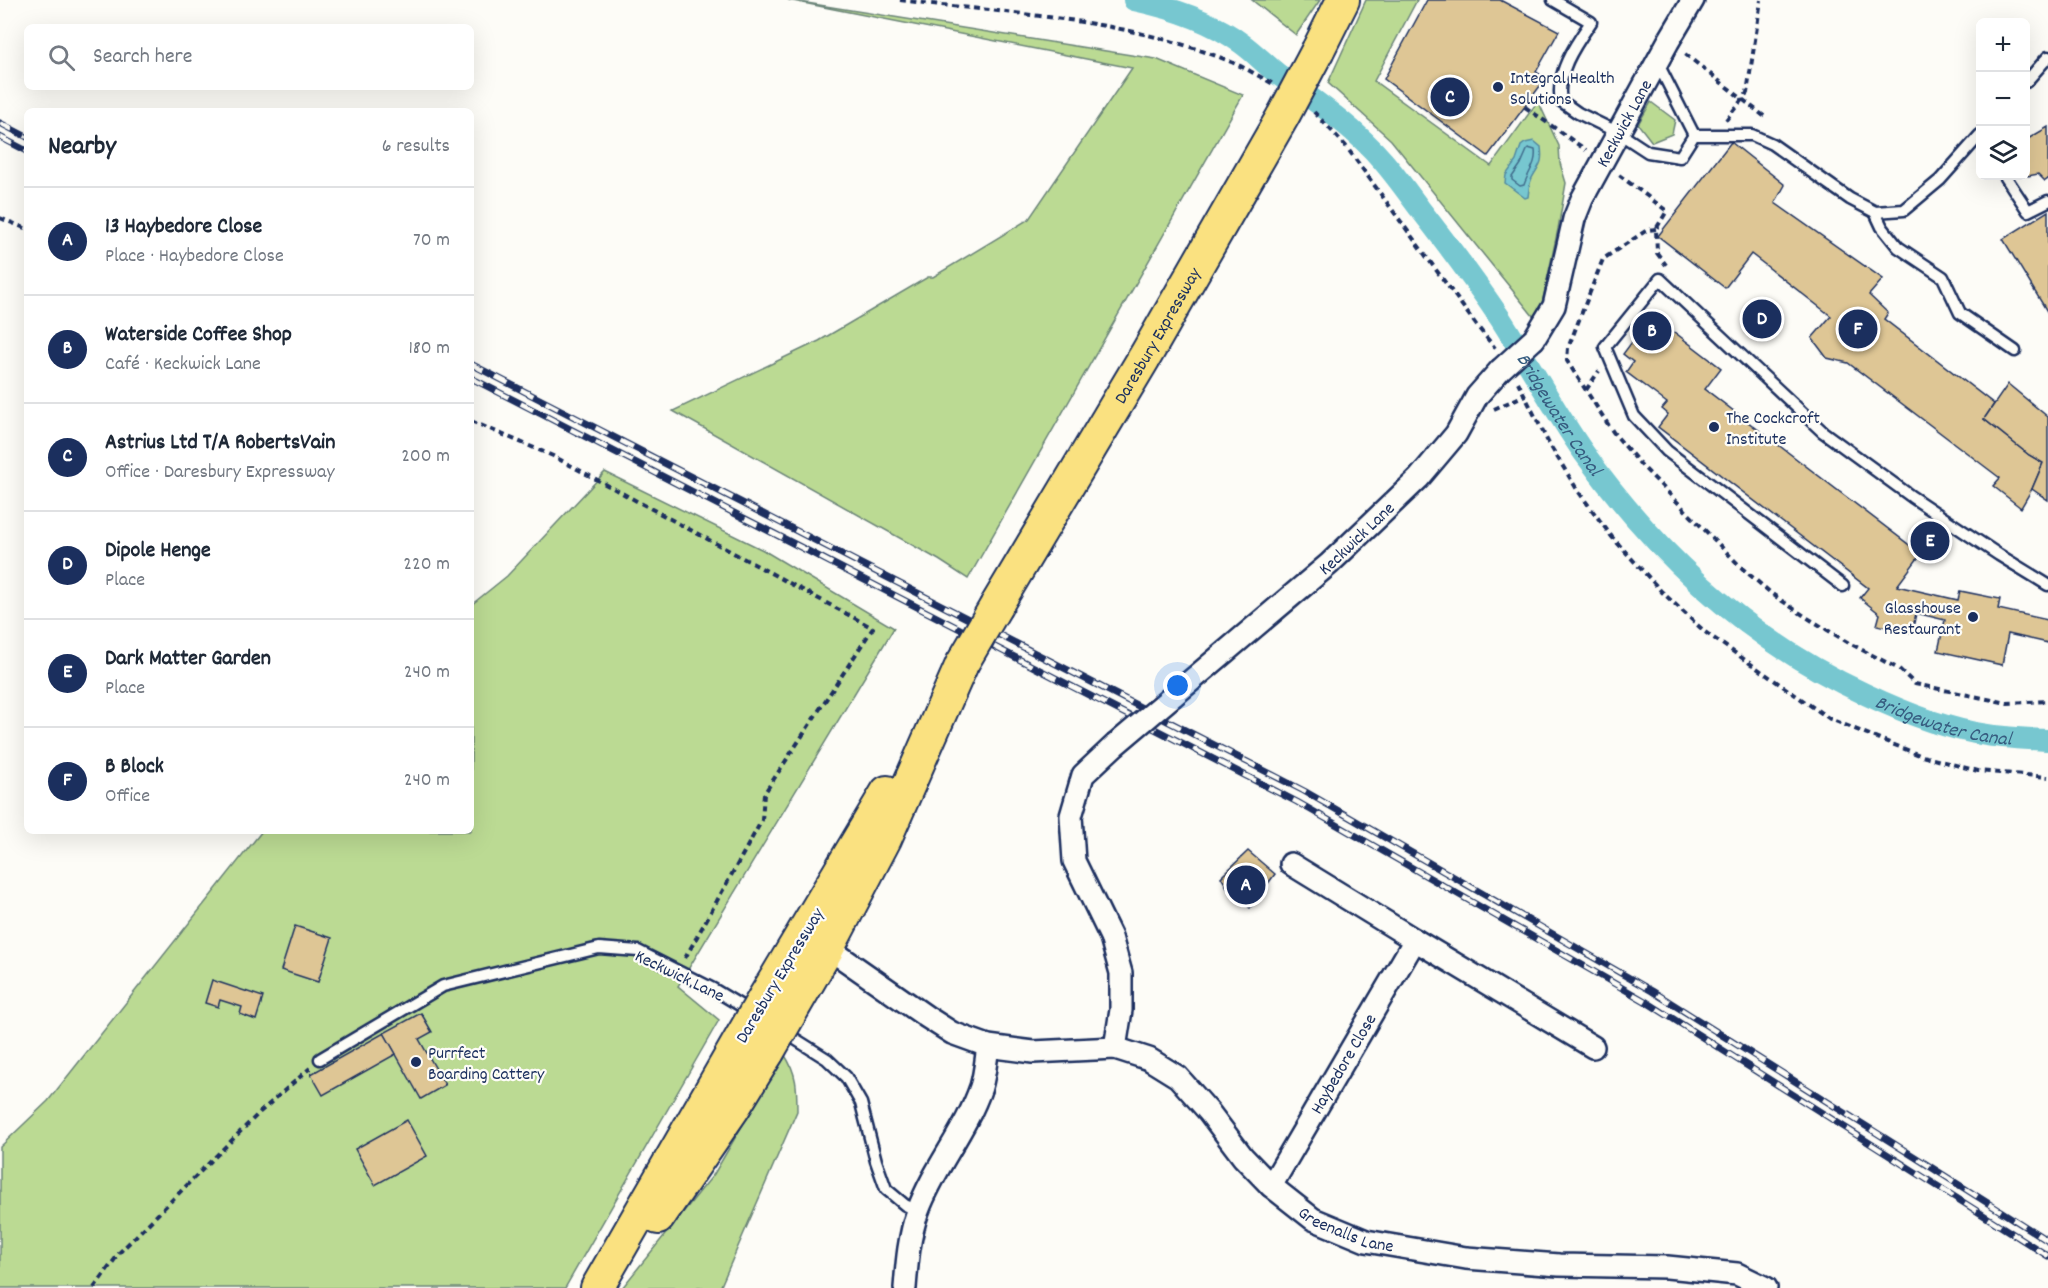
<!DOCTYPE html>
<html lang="en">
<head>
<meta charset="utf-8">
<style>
	body { margin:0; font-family:Dekko,sans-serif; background:#f2f2f3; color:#1f2937 }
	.controls { position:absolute; right:18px; top:18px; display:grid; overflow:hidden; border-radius:9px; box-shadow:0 6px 24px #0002 }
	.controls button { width:54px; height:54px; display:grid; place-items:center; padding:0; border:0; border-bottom:2px solid #e0e1e3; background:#fff; color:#1f2937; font:30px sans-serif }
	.you { position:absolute; left:1178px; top:686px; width:21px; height:21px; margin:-15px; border:4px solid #fff; border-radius:50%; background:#1a73e8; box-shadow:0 0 0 9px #1a73e833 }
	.badge { display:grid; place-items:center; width:39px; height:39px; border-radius:50%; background:#1b2f5e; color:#fff; font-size:20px; font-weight:700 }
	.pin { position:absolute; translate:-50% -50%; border:3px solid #fff; box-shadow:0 2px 6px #0006 }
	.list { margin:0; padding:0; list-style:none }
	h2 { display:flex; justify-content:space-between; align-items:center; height:78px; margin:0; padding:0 24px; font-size:26px }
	h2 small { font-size:20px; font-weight:400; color:#747a83 }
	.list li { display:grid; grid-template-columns:39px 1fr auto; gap:18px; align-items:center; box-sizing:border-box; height:108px; padding:0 24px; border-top:2px solid #e0e1e3 }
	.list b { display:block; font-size:22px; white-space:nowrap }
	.list p { margin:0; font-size:20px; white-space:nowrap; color:#747a83 }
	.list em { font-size:20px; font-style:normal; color:#747a83 }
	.icon { flex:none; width:33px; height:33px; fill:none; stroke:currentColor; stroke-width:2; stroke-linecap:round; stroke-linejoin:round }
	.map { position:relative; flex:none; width:2048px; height:1288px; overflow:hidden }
	.search { position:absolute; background:#fff; box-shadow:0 6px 24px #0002; left:24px; top:24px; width:450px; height:66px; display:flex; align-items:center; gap:15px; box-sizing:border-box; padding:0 21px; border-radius:9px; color:#747a83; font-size:22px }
	.panel { position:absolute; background:#fff; box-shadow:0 6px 24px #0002; left:24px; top:108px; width:450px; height:726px; border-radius:9px }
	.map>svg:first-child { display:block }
	.green { fill:#bbda93; stroke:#6b8478; stroke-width:1.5 }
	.water { fill:#77c7d0; stroke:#528aa2; stroke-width:1.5 }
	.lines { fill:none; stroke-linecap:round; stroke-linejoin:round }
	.shore { stroke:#406c8c; stroke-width:1.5 }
	.canal { stroke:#77c7d0; stroke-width:22 }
	.building { fill:#dec695; stroke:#1b2f5e; stroke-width:1.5 }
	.service-casing { stroke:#1b2f5e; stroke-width:15 }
	.minor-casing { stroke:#1b2f5e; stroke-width:26 }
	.primary-casing { stroke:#1b2f5e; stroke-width:36 }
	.path { stroke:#1b2f5e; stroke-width:4; stroke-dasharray:6 4.5; stroke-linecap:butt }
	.service { stroke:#fdfcf7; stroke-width:10 }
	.minor { stroke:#fdfcf7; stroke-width:21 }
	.primary { stroke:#fae180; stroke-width:32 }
	.rail-casing { stroke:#1b2f5e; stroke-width:7 }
	.rail { stroke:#fdfcf7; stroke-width:4.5; stroke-dasharray:14; stroke-linecap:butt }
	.minor-bridge-casing { stroke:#1b2f5e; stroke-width:26; stroke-linecap:butt }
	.primary-bridge-casing { stroke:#1b2f5e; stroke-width:36; stroke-linecap:butt }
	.minor-bridge { stroke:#fdfcf7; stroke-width:21 }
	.primary-bridge { stroke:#fae180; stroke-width:32 }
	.poi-dot { fill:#1b2f5e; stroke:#fdfcf7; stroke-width:2 }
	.labels { text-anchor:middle; stroke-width:4.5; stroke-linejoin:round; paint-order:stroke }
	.poi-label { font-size:18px; fill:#1b2f5e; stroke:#fdfcf7; text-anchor:start }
	.street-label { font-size:18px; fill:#1b2f5e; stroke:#fdfcf7 }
	.water-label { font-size:20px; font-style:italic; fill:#375d80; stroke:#fdfcf7 }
</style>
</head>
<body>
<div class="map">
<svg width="2048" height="1288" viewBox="0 0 2048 1288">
	<rect width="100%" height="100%" fill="#fdfcf7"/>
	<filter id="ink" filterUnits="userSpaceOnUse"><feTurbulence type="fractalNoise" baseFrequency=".0167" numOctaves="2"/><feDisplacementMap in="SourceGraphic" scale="12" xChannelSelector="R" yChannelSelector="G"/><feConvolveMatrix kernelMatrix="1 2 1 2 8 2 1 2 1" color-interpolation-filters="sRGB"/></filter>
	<g filter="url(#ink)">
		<g class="green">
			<path d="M788,0L1156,59L1243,95L968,579L939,560L673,411L819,341L928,277H933L1029,219L1132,68Z"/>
			<path d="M1252,0H1320L1296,35Z"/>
			<path d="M1366,0H1417L1374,81L1491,166L1538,101L1559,146L1560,163L1566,183L1558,229L1538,322L1391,140L1328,83Z"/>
			<path d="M1651,102L1675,120L1672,134L1652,142L1638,124Z"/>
			<path d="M605,472L763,550L894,628L678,986L719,1020L565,1288H0V1147L48,1101L262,831H471V605L507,576Z"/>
			<path d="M784,1054C797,1073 797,1088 797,1111L720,1288H622L714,1174Z"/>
		</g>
		<path class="water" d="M1534,141L1541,147C1543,163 1540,164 1533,176C1529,182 1529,190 1528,197L1525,198L1505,183L1506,175L1516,161L1521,146L1525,143Z"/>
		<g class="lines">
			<path class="shore" d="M1528,148L1535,150C1537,164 1528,172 1524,185L1520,186L1512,180V177L1521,164Z"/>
			<path class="canal" id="s1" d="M1134,0C1172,8 1210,20 1241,43C1255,53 1266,65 1279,75C1315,101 1354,127 1383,161C1396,176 1408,193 1420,209C1448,245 1475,281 1500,318C1529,363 1554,410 1584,453C1658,556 1750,641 1865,694C1903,712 1945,729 1987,735C2007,738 2028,739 2048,740"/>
		</g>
		<g class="building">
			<path d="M1427,0H1500L1559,31L1536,72L1546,78L1488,156L1384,79Z"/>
			<path d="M2048,127V179L2045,181L2038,174L2028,176L2026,172V140Z"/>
			<path d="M1731,142L1785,185L1775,203L1883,279L1869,295L1888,313L1884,319L1994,404L1984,419L2029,455L2043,463L2032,489L2021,508L1993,486L2000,478L1848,363L1827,358L1812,338L1831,316L1751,254L1725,288L1658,236Z"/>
			<path d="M2048,211V313L2003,239Z"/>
			<path d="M1652,315L1721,368L1705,389L1921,554L1897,586L1958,600L1960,591L2000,599L1998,609L2048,620V643L2008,634L2002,665L1938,651L1945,620L1916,613L1912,633L1877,625L1880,614L1860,598L1868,588L1658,427L1668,414L1662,409L1667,403L1626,372L1633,362L1623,354Z"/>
			<path d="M2008,384L2048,417V500L2032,489L2043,463L2029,455L1984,419Z"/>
			<path d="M1248,851L1275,874L1250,908L1230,892L1221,877Z"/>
			<path d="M295,926L332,938L318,982L281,970Z"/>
			<path d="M212,980L263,997L256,1020L240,1014L242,1007L220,1000L218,1007L205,1003Z"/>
			<path d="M421,1013L432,1032L419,1039L445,1085L421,1099L384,1033Z"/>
			<path d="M384,1033L396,1054L323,1095L311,1074Z"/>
			<path d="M407,1120L427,1156L375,1185L355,1149Z"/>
		</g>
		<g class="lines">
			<defs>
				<g id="service">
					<path d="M1553,0L1591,22C1576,44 1555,73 1561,101L1578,113L1619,133L1648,152L1680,157L1694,135"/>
					<path d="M1657,62L1694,135"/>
					<path d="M2026,82L2048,57"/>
					<path d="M1694,135H1752L1772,144L1850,199L1875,212L1904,210L1940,180L1980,135"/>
					<path d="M2005,176L2028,211L2048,201"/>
					<path d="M1875,212L1882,227L1898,247L1943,277L1960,313L2015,351"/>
					<path d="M1843,586L1667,451L1634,416L1605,347L1660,279L1823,432L1912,497L1999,555L2048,585"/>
					<path d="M784,1032L827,1059L846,1077L861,1103L876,1161L886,1189L905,1205L918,1211"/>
					<path d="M320,1059L443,986L599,948L638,951L713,989L753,1013"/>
				</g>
				<g id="minor">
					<path id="s2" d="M1534,339L1554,306L1574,219L1582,199L1668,42L1693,0"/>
					<path id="s3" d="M1173,696L1329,564L1419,478L1456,434L1477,396L1500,370"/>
					<path d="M1291,864L1415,940"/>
					<path id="s4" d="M818,941L927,1017L952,1033L988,1046L1033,1052L1115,1048L1149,1059L1178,1077L1209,1112L1243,1157L1271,1186L1313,1219L1366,1241L1466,1258L1559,1265L1667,1267L1737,1274L1766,1288"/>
					<path d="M1115,1048L1121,1010V973L1111,937L1074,861L1071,816L1083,775L1115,745"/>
					<path id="s5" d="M1271,1186L1415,940L1593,1047"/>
					<path d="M905,1288C907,1262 909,1236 918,1211C934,1167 966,1131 981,1087C985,1074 986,1059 988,1046"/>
				</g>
				<g id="primary">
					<path d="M1318,50L1343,0"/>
					<path id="s6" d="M996,606L1147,353L1283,116"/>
					<path d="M764,998L887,792"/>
					<path d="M791,1012L828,948L885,839L962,664"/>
					<path d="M658,1218L733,1109L768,1052"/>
					<path d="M597,1288L742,1036"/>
				</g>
			</defs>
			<use href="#service" class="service-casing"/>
			<use href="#minor" class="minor-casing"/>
			<use href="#primary" class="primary-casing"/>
			<g class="path">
				<path d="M900,0C1010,14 1124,18 1229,61C1244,67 1259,76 1273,84"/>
				<path d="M1685,54L1765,117"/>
				<path d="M1525,107L1586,150"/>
				<path d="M1314,112L1345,145L1477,326L1495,348"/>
				<path d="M1726,120L1747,93L1761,0"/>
				<path d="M1619,175L1667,211L1656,229L1657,253L1666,265"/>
				<path d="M0,218L27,229"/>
				<path d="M1656,229L1647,230L1603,259L1568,348L1567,361L1613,432L1641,465L1743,569L1772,594L1806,617L1849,643L1899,669L1915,684L2007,703L2048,701"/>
				<path d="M1518,382L1548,442L1578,491L1612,537L1662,592L1705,632L1830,719L1922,756L1978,771L2048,777"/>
				<path d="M1586,390L1599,371"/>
				<path d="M1494,409L1525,395"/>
				<path d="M471,421L553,456L873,628L764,794L762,820L684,960"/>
				<path d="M94,1288L120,1252L260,1112L310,1068"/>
			</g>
			<use href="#service" class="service"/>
			<use href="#minor" class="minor"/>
			<use href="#primary" class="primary"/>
			<defs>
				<g id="rail">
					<path d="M0,123L27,137"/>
					<path d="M0,137L27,151"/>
					<path d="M471,364L1304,791L1652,991L2048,1241"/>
					<path d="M471,378L1297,802L1645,1001L2048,1256"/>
				</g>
			</defs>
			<use href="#rail" class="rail-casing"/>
			<use href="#rail" class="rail"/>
			<defs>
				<g id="minor-bridge">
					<path d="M1500,370L1534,339"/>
					<path d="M1115,745L1173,696"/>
				</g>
				<g id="primary-bridge">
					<path d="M1283,116L1318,50"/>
					<path d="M962,664L996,606"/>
					<path d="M742,1036L764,998"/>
					<path d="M768,1052L791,1012"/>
				</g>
			</defs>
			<use href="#minor-bridge" class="minor-bridge-casing"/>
			<use href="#primary-bridge" class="primary-bridge-casing"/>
			<use href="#minor-bridge" class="minor-bridge"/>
			<use href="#primary-bridge" class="primary-bridge"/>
		</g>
	</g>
	<g class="poi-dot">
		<circle cx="1498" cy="87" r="6"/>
		<circle cx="1714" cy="427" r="6"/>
		<circle cx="1973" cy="617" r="6"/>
		<circle cx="416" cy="1062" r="6"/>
	</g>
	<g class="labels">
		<g class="poi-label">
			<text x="1510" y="83">Integral Health<tspan x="1510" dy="21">Solutions</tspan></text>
			<text x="1726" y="423">The Cockcroft<tspan x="1726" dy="21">Institute</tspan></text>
			<text x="1961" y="613" text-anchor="end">Glasshouse<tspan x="1961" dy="21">Restaurant</tspan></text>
			<text x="428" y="1058">Purrfect<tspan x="428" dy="21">Boarding Cattery</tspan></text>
		</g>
		<g class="street-label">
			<text dy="6" stroke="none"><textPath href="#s2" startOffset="236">Keckwick Lane</textPath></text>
			<text dy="6" stroke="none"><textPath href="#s6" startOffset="315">Daresbury Expressway</textPath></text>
			<text dy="6" stroke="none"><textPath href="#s3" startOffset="242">Keckwick Lane</textPath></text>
			<text transform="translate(680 975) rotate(26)" y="6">Keckwick Lane</text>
			<text transform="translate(779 975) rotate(-59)" y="6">Daresbury Expressway</text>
			<text dy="6" stroke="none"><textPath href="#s5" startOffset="142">Haybedore Close</textPath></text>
			<text dy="6" stroke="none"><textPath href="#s4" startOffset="630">Greenalls Lane</textPath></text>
		</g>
		<g class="water-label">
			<text dy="7" stroke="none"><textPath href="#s1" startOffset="610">Bridgewater Canal</textPath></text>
			<text dy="7" stroke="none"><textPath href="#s1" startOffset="1114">Bridgewater Canal</textPath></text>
		</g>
	</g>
</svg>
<div class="controls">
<button>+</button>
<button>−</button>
<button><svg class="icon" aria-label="layers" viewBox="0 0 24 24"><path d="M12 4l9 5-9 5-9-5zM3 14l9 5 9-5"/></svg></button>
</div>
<div class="you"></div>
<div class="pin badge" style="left:1246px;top:885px">A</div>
<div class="pin badge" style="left:1652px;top:331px">B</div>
<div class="pin badge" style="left:1450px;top:97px">C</div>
<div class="pin badge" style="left:1762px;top:319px">D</div>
<div class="pin badge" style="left:1930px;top:541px">E</div>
<div class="pin badge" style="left:1858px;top:329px">F</div>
<div class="search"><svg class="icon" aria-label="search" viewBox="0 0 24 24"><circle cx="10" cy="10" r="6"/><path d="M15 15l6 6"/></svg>Search here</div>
<section class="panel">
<h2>Nearby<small>6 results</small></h2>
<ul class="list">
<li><span class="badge">A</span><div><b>13 Haybedore Close</b><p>Place · Haybedore Close</p></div><em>70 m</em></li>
<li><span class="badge">B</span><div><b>Waterside Coffee Shop</b><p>Café · Keckwick Lane</p></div><em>180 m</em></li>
<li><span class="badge">C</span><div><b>Astrius Ltd T/A RobertsVain</b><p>Office · Daresbury Expressway</p></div><em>200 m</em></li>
<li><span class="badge">D</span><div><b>Dipole Henge</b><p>Place</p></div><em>220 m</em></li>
<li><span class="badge">E</span><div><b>Dark Matter Garden</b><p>Place</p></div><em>240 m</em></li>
<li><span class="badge">F</span><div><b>B Block</b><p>Office</p></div><em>240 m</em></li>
</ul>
</section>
</div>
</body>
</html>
